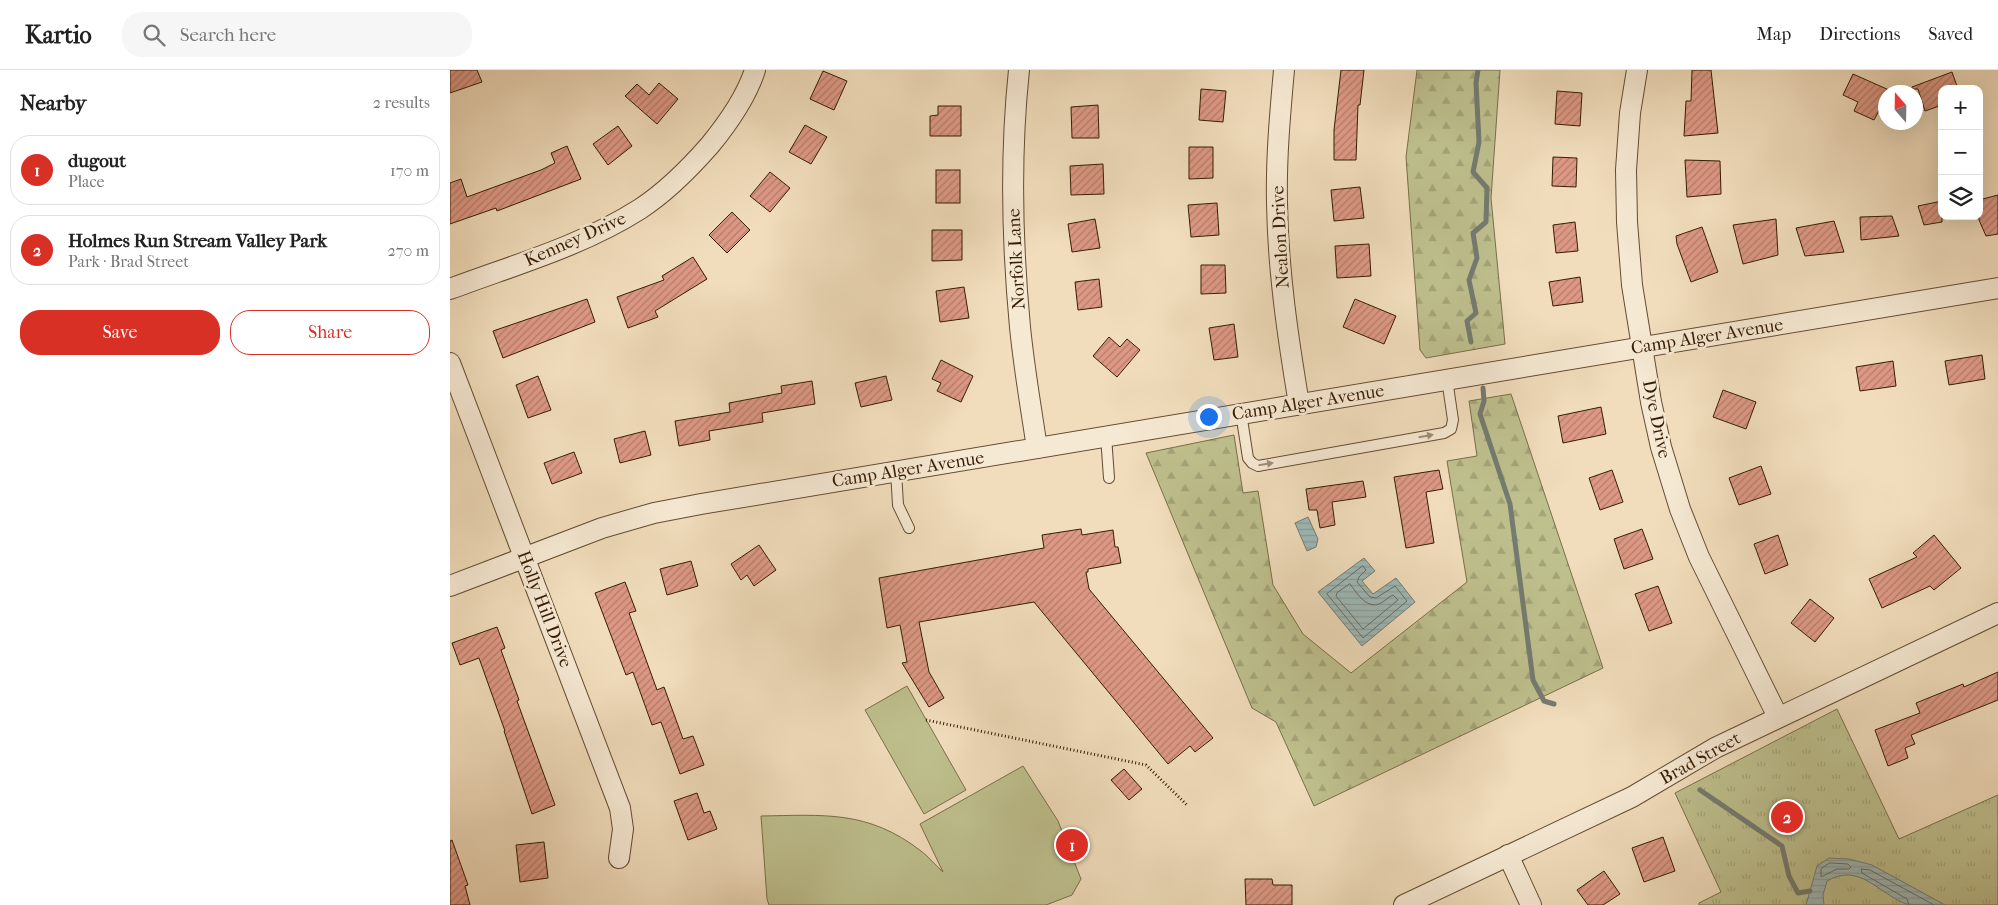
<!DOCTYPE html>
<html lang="en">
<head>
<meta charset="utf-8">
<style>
	body { margin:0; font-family:"IM FELL French Canon",serif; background:#f6f6f6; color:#222 }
	.controls { position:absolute; right:15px; top:15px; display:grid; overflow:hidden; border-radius:10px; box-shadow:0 5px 20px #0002 }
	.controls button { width:45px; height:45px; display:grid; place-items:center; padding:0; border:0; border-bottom:1px solid #e0e0e0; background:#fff; color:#222; font:25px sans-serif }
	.compass { position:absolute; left:1428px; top:15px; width:45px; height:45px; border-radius:50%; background:#fff; box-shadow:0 5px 20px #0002; rotate:340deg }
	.you { position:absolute; left:758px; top:346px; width:18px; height:18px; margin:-12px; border:4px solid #fff; border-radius:50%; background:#1a73e8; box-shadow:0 0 0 8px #1a73e833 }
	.badge { display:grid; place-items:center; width:32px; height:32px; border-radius:50%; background:#d93025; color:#fff; font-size:16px; font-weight:700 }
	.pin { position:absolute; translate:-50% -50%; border:2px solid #fff; box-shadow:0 1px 5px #0006 }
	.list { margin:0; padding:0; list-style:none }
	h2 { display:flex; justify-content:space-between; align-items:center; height:65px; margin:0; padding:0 20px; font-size:21px }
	h2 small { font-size:16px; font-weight:400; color:#767676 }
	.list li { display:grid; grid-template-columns:32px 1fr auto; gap:15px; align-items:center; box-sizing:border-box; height:70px; margin:0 10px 10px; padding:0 10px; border:1px solid #e0e0e0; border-radius:20px }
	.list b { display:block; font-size:19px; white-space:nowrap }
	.list p { margin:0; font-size:16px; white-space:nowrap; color:#767676 }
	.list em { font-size:16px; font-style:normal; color:#767676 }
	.actions { display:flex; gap:10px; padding:15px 20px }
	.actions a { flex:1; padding:11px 0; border:1px solid #d93025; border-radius:20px; text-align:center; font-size:18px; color:#d93025 }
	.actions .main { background:#d93025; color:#fff }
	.icon { flex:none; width:28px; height:28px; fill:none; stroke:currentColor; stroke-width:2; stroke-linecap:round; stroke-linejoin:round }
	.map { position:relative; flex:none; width:1548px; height:835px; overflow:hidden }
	header { display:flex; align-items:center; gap:30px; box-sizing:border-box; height:70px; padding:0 25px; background:#fff; border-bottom:1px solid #e0e0e0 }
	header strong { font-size:24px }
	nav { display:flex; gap:28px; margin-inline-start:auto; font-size:18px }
	.search { width:350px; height:45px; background:#f6f6f6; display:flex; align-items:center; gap:12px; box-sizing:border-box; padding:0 18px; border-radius:20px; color:#767676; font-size:19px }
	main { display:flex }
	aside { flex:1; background:#fff }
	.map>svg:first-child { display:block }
	.forest { fill:url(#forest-firs); stroke:#7a6e49 }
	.park { fill:url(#park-tufts); stroke:#7a6e49 }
	.garden { fill:#bec08e; stroke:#7a6e49 }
	.water { fill:url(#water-rules); stroke:#747b71 }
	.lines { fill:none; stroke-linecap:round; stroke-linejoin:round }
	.shore { stroke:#6a6b5f; stroke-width:1 }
	.stream { stroke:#747b71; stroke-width:5 }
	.building { fill:url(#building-hatch); stroke:#351c04 }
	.service-casing { stroke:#644c32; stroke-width:12 }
	.minor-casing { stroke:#644c32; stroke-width:22 }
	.path { stroke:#351c04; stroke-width:3; stroke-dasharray:1 2.5; stroke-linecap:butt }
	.service { stroke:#f6e9d3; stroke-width:10 }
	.minor { stroke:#f6e9d3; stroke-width:20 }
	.oneway { fill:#9f8d76 }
	.labels { text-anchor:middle; stroke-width:5; stroke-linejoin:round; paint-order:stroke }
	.street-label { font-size:18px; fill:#351c04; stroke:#f6e9d3 }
</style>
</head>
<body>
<header>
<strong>Kartio</strong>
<div class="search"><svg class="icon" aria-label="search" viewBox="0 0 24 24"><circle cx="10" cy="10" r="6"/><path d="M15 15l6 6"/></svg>Search here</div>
<nav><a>Map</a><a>Directions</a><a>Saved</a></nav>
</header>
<main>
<aside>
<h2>Nearby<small>2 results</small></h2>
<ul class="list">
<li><span class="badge">1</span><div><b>dugout</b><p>Place</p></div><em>170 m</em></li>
<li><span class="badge">2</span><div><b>Holmes Run Stream Valley Park</b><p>Park · Brad Street</p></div><em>270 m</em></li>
</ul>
<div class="actions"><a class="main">Save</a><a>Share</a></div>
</aside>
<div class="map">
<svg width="1548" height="835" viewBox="0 0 1548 835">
	<defs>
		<pattern id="forest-firs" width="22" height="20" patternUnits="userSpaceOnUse" patternTransform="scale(1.25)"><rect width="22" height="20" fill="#bec08e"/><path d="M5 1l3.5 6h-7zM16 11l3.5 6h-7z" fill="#a4a479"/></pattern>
		<pattern id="park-tufts" width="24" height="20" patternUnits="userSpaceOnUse" patternTransform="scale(1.25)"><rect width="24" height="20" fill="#bec08e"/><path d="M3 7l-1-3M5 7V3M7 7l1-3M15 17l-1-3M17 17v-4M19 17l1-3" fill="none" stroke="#a4a479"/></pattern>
		<pattern id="water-rules" width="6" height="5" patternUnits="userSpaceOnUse" patternTransform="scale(1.25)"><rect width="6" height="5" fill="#9ebaba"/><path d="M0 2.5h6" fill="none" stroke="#899f9e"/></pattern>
		<pattern id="building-hatch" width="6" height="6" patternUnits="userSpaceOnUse" patternTransform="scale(1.25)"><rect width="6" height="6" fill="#de9985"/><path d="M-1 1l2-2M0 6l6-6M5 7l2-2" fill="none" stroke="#b57c6b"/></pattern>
	</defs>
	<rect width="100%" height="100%" fill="#f1ddbc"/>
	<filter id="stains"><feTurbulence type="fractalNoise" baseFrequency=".004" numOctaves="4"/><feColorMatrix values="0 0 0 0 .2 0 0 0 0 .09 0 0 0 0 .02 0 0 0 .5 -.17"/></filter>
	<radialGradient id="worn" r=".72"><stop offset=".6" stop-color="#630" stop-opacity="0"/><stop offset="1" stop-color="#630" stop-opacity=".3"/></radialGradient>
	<g class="forest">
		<path d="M967,0H1050L1041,128L1055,274L976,288L970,280L956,87Z"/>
		<path d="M1061,324L1153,598L864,736L826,652L802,638L696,383L784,365L793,423L808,421L823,515L853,564L901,603L1017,512L997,391L1027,386L1019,331Z"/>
	</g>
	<path class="park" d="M1387,639L1449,769L1548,725V835H1249V833L1271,822L1225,723Z"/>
	<g class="garden">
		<path d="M457,616L516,720L474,744L415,640Z"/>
		<path d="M573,696L608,751L631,809L622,825L596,835H319L317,829L311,746C374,745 418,740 471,781C479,787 485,795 493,802L470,754Z"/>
	</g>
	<g class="water">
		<path d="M858,447L868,469L866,477L857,481L845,453Z"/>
		<path d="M914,488L925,501L912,511L923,524L946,508L965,532L912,576L868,522Z"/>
		<path d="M1379,788L1399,789L1422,795L1495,835C1484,835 1466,835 1456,834C1428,823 1409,792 1377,811L1373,825L1374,835H1356L1367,796Z"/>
	</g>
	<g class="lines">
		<g class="shore">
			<path d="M913,496L916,500L909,507L907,512L920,527L926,528L945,516L957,531L913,568L877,524Z"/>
			<path d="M900,514C906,522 916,539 929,534C934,532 938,527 943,525L948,530L913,559L886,526L887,523Z"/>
			<path d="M1380,793L1398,794L1401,797L1399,799H1387L1371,807V799Z"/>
			<path d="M1459,835L1457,829L1412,803L1411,799L1420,800L1484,835"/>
		</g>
		<g class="stream">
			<path d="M1021,272L1017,251L1026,243L1019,210L1027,188L1023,163L1036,152L1037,118L1023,102L1029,72L1026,13L1028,0"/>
			<path d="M1033,318L1034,331L1030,344L1060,434L1083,610L1094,631L1104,634"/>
			<path d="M1250,720L1332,776L1339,806L1348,823L1360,821"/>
		</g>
	</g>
	<g class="building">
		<path d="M0,0H27L32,12L0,23Z"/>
		<path d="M891,0H914L910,35H908L906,90H884V60Z"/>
		<path d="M1242,0H1261L1268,63L1234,66L1236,31H1241Z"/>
		<path d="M373,1L397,11L384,40L360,29Z"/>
		<path d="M1502,2L1508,19H1492V35L1475,41L1468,19H1462V17Z"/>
		<path d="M1403,4L1439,20L1436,22V27L1424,50L1404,41L1408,32L1393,25Z"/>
		<path d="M209,13L228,29L207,54L175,26L187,14L199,25Z"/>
		<path d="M751,19L776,21L773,52L749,50Z"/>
		<path d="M1107,21L1132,23L1130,56L1105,54Z"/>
		<path d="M648,35L649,68H622L621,37Z"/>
		<path d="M488,36H511V66H480V46L488,45Z"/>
		<path d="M355,55L377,67L361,94L339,82Z"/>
		<path d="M168,56L182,76L158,95L143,74Z"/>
		<path d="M117,76L131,109L47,141L46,138L0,154V113L11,109L17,127L91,100L105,93L101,83Z"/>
		<path d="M739,77H763V108L739,109Z"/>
		<path d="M1103,87L1127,88L1126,117L1102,116Z"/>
		<path d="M1235,90L1270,91L1271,124L1237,127Z"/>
		<path d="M653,94L654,124L621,125L620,96Z"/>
		<rect x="486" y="100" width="24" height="33"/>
		<path d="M320,102L340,118L320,142L300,126Z"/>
		<path d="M910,117L914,148L884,151L881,120Z"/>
		<path d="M1548,125V164L1536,166L1529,150V130Z"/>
		<path d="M1492,131V152L1474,155L1468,136Z"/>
		<path d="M767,133L769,165L741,167L738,135Z"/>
		<path d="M282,142L300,160L277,183L259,165Z"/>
		<path d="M1442,146L1449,166L1411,170L1410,147Z"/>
		<path d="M645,149L650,178L622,182L618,154Z"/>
		<path d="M1326,149L1328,185L1293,194L1283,155Z"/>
		<path d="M1384,151L1394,182L1355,186L1346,158Z"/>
		<path d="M1125,152L1128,181L1106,183L1103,155Z"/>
		<path d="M1252,157L1268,202L1241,212L1227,174L1226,166Z"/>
		<path d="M482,160H512V190L482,191Z"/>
		<path d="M919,174L921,206L887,208L885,176Z"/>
		<path d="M243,187L257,209L205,241L208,247L178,258L167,227L214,210L212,206Z"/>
		<path d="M751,195H775L776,223L751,224Z"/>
		<path d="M1130,207L1133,232L1103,236L1099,212Z"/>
		<path d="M649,209L652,237L628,240L625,212Z"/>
		<path d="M514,217L519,248L490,252L486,221Z"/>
		<path d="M137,229L145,252L53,288L43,261Z"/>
		<path d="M905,229L946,246L934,274L893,257Z"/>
		<path d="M784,254L788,287L764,290L759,258Z"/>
		<path d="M659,267L670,277L677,269L690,280L667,307L643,286Z"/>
		<path d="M1532,285L1535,309L1499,315L1495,291Z"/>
		<path d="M491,290L523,306L511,332L487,321L491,313L482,309Z"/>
		<path d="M1443,291L1446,316L1410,321L1406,297Z"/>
		<path d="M88,306L101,340L78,348L66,315Z"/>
		<path d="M436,306L442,330L411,337L405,313Z"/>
		<path d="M362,311L365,334L312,343L313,352L259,361L260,370L229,376L225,351L280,342L279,333L332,323L331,316Z"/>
		<path d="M1273,320L1306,332L1296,359L1263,347Z"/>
		<path d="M1151,337L1156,364L1113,373L1108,346Z"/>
		<path d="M195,361L201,385L170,393L164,369Z"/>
		<path d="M124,382L132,403L102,414L94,393Z"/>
		<path d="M1311,396L1321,424L1289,435L1279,408Z"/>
		<path d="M989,400L993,419L976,422L984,473L956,478L944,407Z"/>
		<path d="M1162,400L1173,432L1150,440L1139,408Z"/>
		<path d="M913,411L916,427L882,432L885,455L870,458L867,440H859L856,419Z"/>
		<path d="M631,459L632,465L663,460L665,477H668L671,493L638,499V502H636L639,519L763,668L745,682L740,676L718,694L584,532L469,552L479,602L494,628L479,637L452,593L457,592L450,555L437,558L429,508L594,478L592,465Z"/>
		<path d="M1192,459L1203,489L1174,499L1164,469Z"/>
		<path d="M1328,465L1338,495L1315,504L1304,474Z"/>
		<path d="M1484,465L1511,498L1484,520L1480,516L1432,538L1419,509L1467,487L1463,483Z"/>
		<path d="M309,475L326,500L304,516L297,505L291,510L281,494Z"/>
		<path d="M241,491L248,516L217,525L210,499Z"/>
		<path d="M175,512L186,541L179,543L207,620L214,617L233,669L243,666L254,695L230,704L211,652L202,655L183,602L176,605L145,523Z"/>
		<path d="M1208,516L1222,553L1199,561L1185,524Z"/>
		<path d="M1360,529L1384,548L1365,572L1341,553Z"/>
		<path d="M47,557L55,578L51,580L69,630L67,631L105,735L82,744L54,661H55L29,588L10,595L2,573Z"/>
		<path d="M1548,602V630L1461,665L1465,674L1455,678L1458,688L1438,696L1425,660L1470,643L1466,633L1513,614L1514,617Z"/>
		<path d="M674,699L692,719L679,730L661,710Z"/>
		<path d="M247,723L254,743L260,741L267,759L238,770L224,731Z"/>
		<path d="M1213,767L1225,801L1194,812L1182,778Z"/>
		<path d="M2,770L18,815L15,816L20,835H0V771Z"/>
		<path d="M94,772L98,808L70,812L66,775Z"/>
		<path d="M1154,801L1170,824L1153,835H1138L1127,820Z"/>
		<path d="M795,809H822L823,815H842V835H796Z"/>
	</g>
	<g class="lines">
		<defs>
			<g id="service">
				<path d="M791,343L798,388L802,393L808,396L994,363L1001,359L1003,350L997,309"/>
				<path d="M656,366L659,408"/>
				<path d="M446,401L448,435L459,458"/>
			</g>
			<g id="minor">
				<path d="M569,0C560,85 562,172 570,257C574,298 581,338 587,378"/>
				<path d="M834,0C830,44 826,89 827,133C828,201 838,268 849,334"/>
				<path d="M1187,0L1180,43L1176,100L1177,152L1182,215L1201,332L1211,377L1230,439L1249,487L1328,647"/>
				<path d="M0,219C64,195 132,176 190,139C216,122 239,99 260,75C278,53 296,28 305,0"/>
				<path d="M0,293L170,738L173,759L169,788"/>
				<path d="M0,516L152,458L204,443L251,434L1548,218"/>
				<path d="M1058,785L1081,835"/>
				<path d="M954,835L1182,727L1265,678L1548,543"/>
			</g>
		</defs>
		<use href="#service" class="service-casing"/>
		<use href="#minor" class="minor-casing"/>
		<path class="path" d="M476,650L696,695L737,735"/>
		<use href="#service" class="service"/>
		<use href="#minor" class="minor"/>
	</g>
	<defs><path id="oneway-solid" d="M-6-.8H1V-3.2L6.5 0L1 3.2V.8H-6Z" transform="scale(1.25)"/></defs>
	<g class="oneway">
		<use href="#oneway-solid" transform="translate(976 366) rotate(-10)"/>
		<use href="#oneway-solid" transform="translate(816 394) rotate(-9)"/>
	</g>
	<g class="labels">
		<g class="street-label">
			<text transform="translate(830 167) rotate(-93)" y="6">Nealon Drive</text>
			<text transform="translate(125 169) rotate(-24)" y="6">Kenney Drive</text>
			<text transform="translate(566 189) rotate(-93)" y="6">Norfolk Lane</text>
			<text transform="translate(1257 266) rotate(-9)" y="6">Camp Alger Avenue</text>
			<text transform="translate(858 332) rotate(-9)" y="6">Camp Alger Avenue</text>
			<text transform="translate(1207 349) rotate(78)" y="6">Dye Drive</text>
			<text transform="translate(458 399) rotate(-9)" y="6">Camp Alger Avenue</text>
			<text transform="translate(95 539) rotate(69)" y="6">Holly Hill Drive</text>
			<text transform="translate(1250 688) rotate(-29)" y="6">Brad Street</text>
		</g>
	</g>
	<rect width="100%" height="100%" filter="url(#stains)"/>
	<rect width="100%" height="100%" fill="url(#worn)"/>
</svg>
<div class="controls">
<button>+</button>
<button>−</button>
<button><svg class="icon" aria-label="layers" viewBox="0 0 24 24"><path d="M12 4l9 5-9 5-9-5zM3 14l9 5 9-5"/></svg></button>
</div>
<svg class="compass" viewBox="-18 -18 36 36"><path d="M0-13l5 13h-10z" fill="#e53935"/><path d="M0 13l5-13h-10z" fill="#767676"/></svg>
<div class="you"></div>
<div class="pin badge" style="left:622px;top:775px">1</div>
<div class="pin badge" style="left:1337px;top:747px">2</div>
</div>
</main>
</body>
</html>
